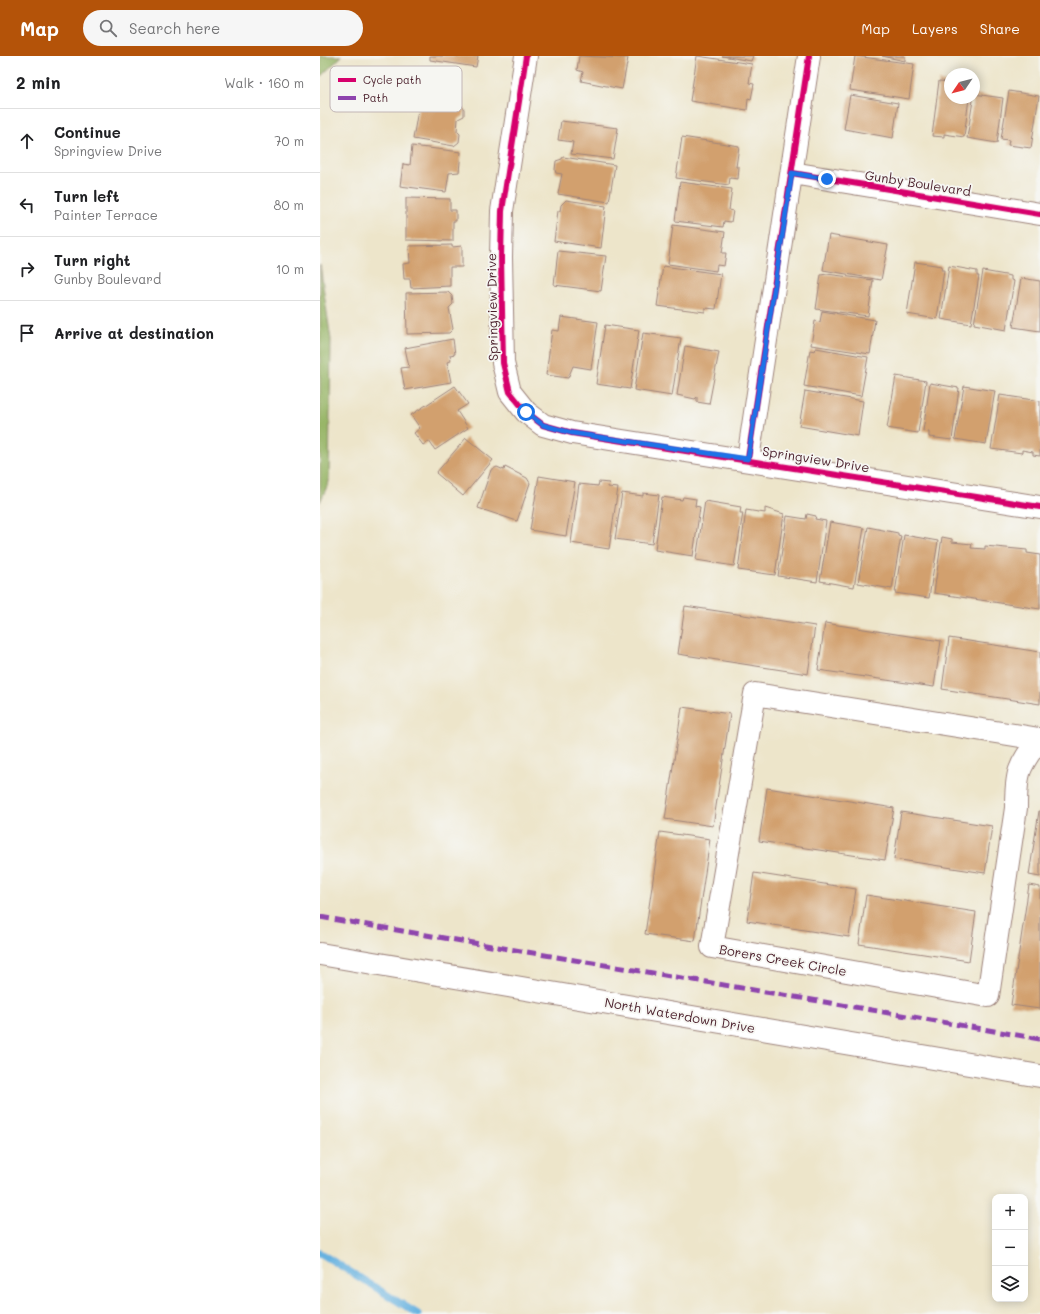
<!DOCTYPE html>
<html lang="en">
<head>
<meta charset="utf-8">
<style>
	body { margin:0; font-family:Mali,sans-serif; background:#f6f6f6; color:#202124 }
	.controls { position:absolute; right:12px; bottom:12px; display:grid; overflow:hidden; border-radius:8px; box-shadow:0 2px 10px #0003 }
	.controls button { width:36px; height:36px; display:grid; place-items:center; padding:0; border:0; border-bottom:1px solid #e0e0e0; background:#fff; color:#202124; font:20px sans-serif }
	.compass { position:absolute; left:624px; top:12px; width:36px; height:36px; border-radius:50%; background:#fff; box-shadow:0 2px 10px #0003; rotate:235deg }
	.stop { position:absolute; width:12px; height:12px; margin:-9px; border:3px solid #1a73e8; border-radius:50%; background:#fff }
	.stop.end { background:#1a73e8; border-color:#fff; box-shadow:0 1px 4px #0008 }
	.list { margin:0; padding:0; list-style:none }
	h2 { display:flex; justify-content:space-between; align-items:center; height:52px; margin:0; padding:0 16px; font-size:17px }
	h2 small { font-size:13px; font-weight:400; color:#757577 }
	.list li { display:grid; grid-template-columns:26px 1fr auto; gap:12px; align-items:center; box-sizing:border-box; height:64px; padding:0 16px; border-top:1px solid #e0e0e0 }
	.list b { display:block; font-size:15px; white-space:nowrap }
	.list p { margin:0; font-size:13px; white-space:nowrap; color:#757577 }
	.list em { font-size:13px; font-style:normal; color:#757577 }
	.icon { flex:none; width:22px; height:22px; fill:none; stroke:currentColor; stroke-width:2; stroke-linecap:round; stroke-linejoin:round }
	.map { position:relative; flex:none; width:720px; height:1258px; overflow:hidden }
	header { display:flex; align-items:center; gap:24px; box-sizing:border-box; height:56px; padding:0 20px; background:#b45309; color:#fff }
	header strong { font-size:19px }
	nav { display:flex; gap:22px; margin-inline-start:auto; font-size:14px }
	.search { width:280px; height:36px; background:#f6f6f6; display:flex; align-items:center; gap:10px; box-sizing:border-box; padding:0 14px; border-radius:22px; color:#757577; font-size:15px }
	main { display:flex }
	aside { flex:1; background:#fff }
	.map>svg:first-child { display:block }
	.forest { fill:#98b668; stroke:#716a4a }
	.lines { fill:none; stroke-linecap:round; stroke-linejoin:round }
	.stream { stroke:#67b2e0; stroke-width:7 }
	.building { fill:#d2a06e }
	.minor-casing { stroke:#9c827a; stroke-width:24 }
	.major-casing { stroke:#9c827a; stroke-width:24 }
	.minor { stroke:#fff; stroke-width:22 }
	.major { stroke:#fff; stroke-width:22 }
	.quiet { stroke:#8e44ad; stroke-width:5; stroke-dasharray:10 5; stroke-linecap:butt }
	.cycleway-casing { stroke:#f6f6f2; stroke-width:8 }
	.cycleway { stroke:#d6006c; stroke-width:6 }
	.route { stroke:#1a73e8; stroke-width:5 }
	.labels { text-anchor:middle; stroke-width:3.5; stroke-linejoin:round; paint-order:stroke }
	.street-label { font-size:13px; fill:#4a1f2b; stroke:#f6f6f2 }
	.key { fill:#f6f6f2; stroke:#c2b6b6; stroke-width:1 }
	.key-label { font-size:11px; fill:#4a1f2b }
</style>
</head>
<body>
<header>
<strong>Map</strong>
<div class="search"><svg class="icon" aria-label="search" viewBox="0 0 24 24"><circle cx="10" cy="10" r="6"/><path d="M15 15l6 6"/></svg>Search here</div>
<nav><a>Map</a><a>Layers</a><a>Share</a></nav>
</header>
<main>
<aside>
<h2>2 min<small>Walk · 160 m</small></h2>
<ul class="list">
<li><svg class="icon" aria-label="ahead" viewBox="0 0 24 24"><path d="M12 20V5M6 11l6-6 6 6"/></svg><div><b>Continue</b><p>Springview Drive</p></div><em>70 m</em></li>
<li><svg class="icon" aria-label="left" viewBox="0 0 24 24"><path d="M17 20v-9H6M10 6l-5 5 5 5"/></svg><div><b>Turn left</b><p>Painter Terrace</p></div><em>80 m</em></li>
<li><svg class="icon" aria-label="right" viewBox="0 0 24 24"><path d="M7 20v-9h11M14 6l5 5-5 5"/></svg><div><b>Turn right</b><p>Gunby Boulevard</p></div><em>10 m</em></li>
<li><svg class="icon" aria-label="arrive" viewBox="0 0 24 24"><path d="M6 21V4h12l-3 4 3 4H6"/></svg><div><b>Arrive at destination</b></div></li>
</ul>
</aside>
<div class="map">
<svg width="720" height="1258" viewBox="0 0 720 1258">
	<rect width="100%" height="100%" fill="#f6f6f2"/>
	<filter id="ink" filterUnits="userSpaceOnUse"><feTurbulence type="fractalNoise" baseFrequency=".025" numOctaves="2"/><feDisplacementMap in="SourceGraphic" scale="8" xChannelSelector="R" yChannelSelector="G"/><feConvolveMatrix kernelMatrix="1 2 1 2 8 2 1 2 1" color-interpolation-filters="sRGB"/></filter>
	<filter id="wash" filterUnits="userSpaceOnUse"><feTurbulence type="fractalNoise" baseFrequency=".012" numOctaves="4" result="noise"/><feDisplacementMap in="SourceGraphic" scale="16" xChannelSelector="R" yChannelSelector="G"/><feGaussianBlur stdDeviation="0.9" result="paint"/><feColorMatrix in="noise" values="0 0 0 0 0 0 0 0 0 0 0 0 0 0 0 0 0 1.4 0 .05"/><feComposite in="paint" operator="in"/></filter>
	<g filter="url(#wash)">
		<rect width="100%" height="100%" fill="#ede5ca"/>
		<g class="forest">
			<path d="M0,0H22L0,21Z"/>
			<path d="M0,209L11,284L9,426L0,446Z"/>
		</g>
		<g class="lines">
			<path class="stream" d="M0,1197L98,1258"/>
		</g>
		<g id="blocks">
			<g class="building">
				<path d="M110,0H158L156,11L110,4Z"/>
				<path d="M259,0L308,2L302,33L261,25L263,16L257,14Z"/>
				<path d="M377,0L432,8L429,27L434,28L431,43L428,42L427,54L370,45Z"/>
				<path d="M402,0H433L431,5Z"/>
				<path d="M535,0L594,8L589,43L530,34Z"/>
				<path d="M562,0H585V5Z"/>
				<path d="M619,25L630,26V42H649L644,81L624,78V81L612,80Z"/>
				<path d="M689,35L719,40L711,92L688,89L689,84L681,83Z"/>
				<path d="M654,38L683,42L677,87L647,82Z"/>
				<path d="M530,39L578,47L573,82L524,73Z"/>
				<path d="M100,42L141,48L144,53V60L138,63L137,75L140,78L139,86L134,90L93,83Z"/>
				<path d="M241,65L298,72L293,103L251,98L253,86L238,84Z"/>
				<path d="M362,81L419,90L416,111H419L418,123L410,122L409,129L356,122Z"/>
				<path d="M92,90L141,96L139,116L129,117L126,136L80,130L83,108L90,109Z"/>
				<path d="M243,101L295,109L289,146L238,138L242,118L236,117L235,114L236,105L242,103Z"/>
				<path d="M360,126L412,133L409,154L413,155L411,166L404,165L403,171L355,165Z"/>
				<path d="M86,142L130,143V154H136V165H133V185L86,184Z"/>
				<path d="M246,144L286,150L281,192L234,185L238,155H240L241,149Z"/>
				<path d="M353,169L405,176L402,197H406L404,210L397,209L396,215L348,208Z"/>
				<path d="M509,179L568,189L561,224L503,214Z"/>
				<path d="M132,189V191L142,190V211H130V230L91,232L90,223H84L83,208L90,207L89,190Z"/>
				<path d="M238,195L286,200L281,235L234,229Z"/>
				<path d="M595,206L622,210L621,214H624L617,263L587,258Z"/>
				<path d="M343,210L401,218L396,253L385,252V256L337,250Z"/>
				<path d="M629,210L657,215V220H659L651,268L621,263Z"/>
				<path d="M663,215L691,220V224L694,225L686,274L654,268Z"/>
				<path d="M507,218L553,224L548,260L496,253L501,219Z"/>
				<path d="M701,222L720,225V275L693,271Z"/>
				<path d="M128,236L132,240L133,248L129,252L133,273L129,277L87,278L86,237Z"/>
				<path d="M502,255L555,264L550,298L491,289L495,265L500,266Z"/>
				<path d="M241,261L278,266L271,313L253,310L248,322L226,319L232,274L239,275Z"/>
				<path d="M285,269L319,274L310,333L276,328Z"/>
				<path d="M323,277L361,282L352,340L314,334Z"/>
				<path d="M133,283L135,298L130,299L131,305L127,306L131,326L85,334L81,312L89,311L85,292Z"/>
				<path d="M365,290L399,296L389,348L377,346V341L375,343L357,339Z"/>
				<path d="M496,292L548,301L541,340L484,330L490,294L495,295Z"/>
				<path d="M576,320L606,325L598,377L567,372Z"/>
				<path d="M610,327L639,332L632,384L609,381V376L603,375Z"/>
				<path d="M135,330L148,348L137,355L148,372L115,394L109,385L103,389L94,377L100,372L91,359Z"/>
				<path d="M644,330L675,335L666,388L635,383Z"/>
				<path d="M485,335L543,345L538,380L479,370Z"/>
				<path d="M680,339L720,345V400L713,399V396L702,394V397L671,393Z"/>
				<path d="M146,382L173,404L143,440L116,417Z"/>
				<path d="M177,411L184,414L185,411L207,422L210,427L197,465L158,452L171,414Z"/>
				<path d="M219,420L255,426L246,480L210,474Z"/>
				<path d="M279,426L289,427L288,431L298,432L289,493L251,487L259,428L278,430Z"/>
				<path d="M302,437L323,440V437L339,439L332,488L295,483Z"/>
				<path d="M342,441L362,444L363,441L376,443L375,450L380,451L373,500L335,494Z"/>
				<path d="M385,445L421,451L420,457H423L414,510L376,504Z"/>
				<path d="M445,452L464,458L455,519L418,514L426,454L445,457Z"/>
				<path d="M487,458L496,460L495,463L506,465L497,526L458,520L467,460L486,463Z"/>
				<path d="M510,466L544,472L534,531L500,525Z"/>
				<path d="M548,471L578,477V479L581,480L572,533L538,527Z"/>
				<path d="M584,479L618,485L609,542L575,537Z"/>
				<path d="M622,481L632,483V486L652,488L651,492L665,493V490L707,494V497L720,499V553L614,537Z"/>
				<path d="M365,550L495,570L488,618L358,598Z"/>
				<path d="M505,567L621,585L614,631L498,614Z"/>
				<path d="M629,582L720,596V648L622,633Z"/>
				<path d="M362,651L410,658L393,770L345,763Z"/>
				<path d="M447,732L574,752L565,804L439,785Z"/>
				<path d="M719,755H720V821L709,819Z"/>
				<path d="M581,756L672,770L665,817L574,803Z"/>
				<path d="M340,776L390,783L375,885L325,878Z"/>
				<path d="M434,817L536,833L529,881L427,865Z"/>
				<path d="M709,829L720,831V953L691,949Z"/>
				<path d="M546,839L656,856L649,905L539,888Z"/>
			</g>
		</g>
	</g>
	<g filter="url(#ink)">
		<use href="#blocks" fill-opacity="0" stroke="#9c827a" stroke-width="1"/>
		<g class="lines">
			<defs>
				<g id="minor">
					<path d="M206,0L182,155L181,201L183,307L190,336L206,356L223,369L252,377L720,451"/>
					<path d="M472,117L720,158"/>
					<path d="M428,403L489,0"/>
					<path d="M719,683C698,712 696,716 696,752L668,940L392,891L435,638L688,678L719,683H720"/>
				</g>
				<path id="major" d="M0,898L720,1020"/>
			</defs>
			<use href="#minor" class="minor-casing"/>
			<use href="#major" class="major-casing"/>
			<use href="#minor" class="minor"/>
			<use href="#major" class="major"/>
			<path class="quiet" d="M0,861C240,902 480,941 720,983"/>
			<defs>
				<g id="cycleway">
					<path d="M206,0L182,155L181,201L183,307L190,336L206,356L223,369L252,377L720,451"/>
					<path d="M472,117L720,158"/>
					<path d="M428,403L489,0"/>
				</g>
			</defs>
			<use href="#cycleway" class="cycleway-casing"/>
			<use href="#cycleway" class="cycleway"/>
		</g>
	</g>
	<g class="lines" filter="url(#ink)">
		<path class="route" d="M206,356L223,369L252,377L428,403L472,117L507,123"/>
	</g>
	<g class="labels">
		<g class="street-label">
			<text transform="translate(598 127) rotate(9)" y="5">Gunby Boulevard</text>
			<text transform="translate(172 251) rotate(-91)" y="5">Springview Drive</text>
			<text transform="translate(496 403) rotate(9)" y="5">Springview Drive</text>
			<text transform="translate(463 904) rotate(10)" y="5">Borers Creek Circle</text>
			<text transform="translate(360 959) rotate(10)" y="5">North Waterdown Drive</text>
		</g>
	</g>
	<rect x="10" y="10" width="132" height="46" rx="6" class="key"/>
	<rect x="18" y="22" width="18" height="4" fill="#d6006c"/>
	<rect x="18" y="40" width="18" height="4" fill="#8e44ad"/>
	<g class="key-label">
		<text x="43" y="28">Cycle path</text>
		<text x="43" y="46">Path</text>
	</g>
</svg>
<div class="controls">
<button>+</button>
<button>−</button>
<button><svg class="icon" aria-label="layers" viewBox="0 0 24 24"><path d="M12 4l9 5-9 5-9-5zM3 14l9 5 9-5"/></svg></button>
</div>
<svg class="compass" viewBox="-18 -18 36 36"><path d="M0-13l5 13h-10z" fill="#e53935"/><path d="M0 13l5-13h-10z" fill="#757577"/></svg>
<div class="stop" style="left:206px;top:356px"></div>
<div class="stop end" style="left:507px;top:123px"></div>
</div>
</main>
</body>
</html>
